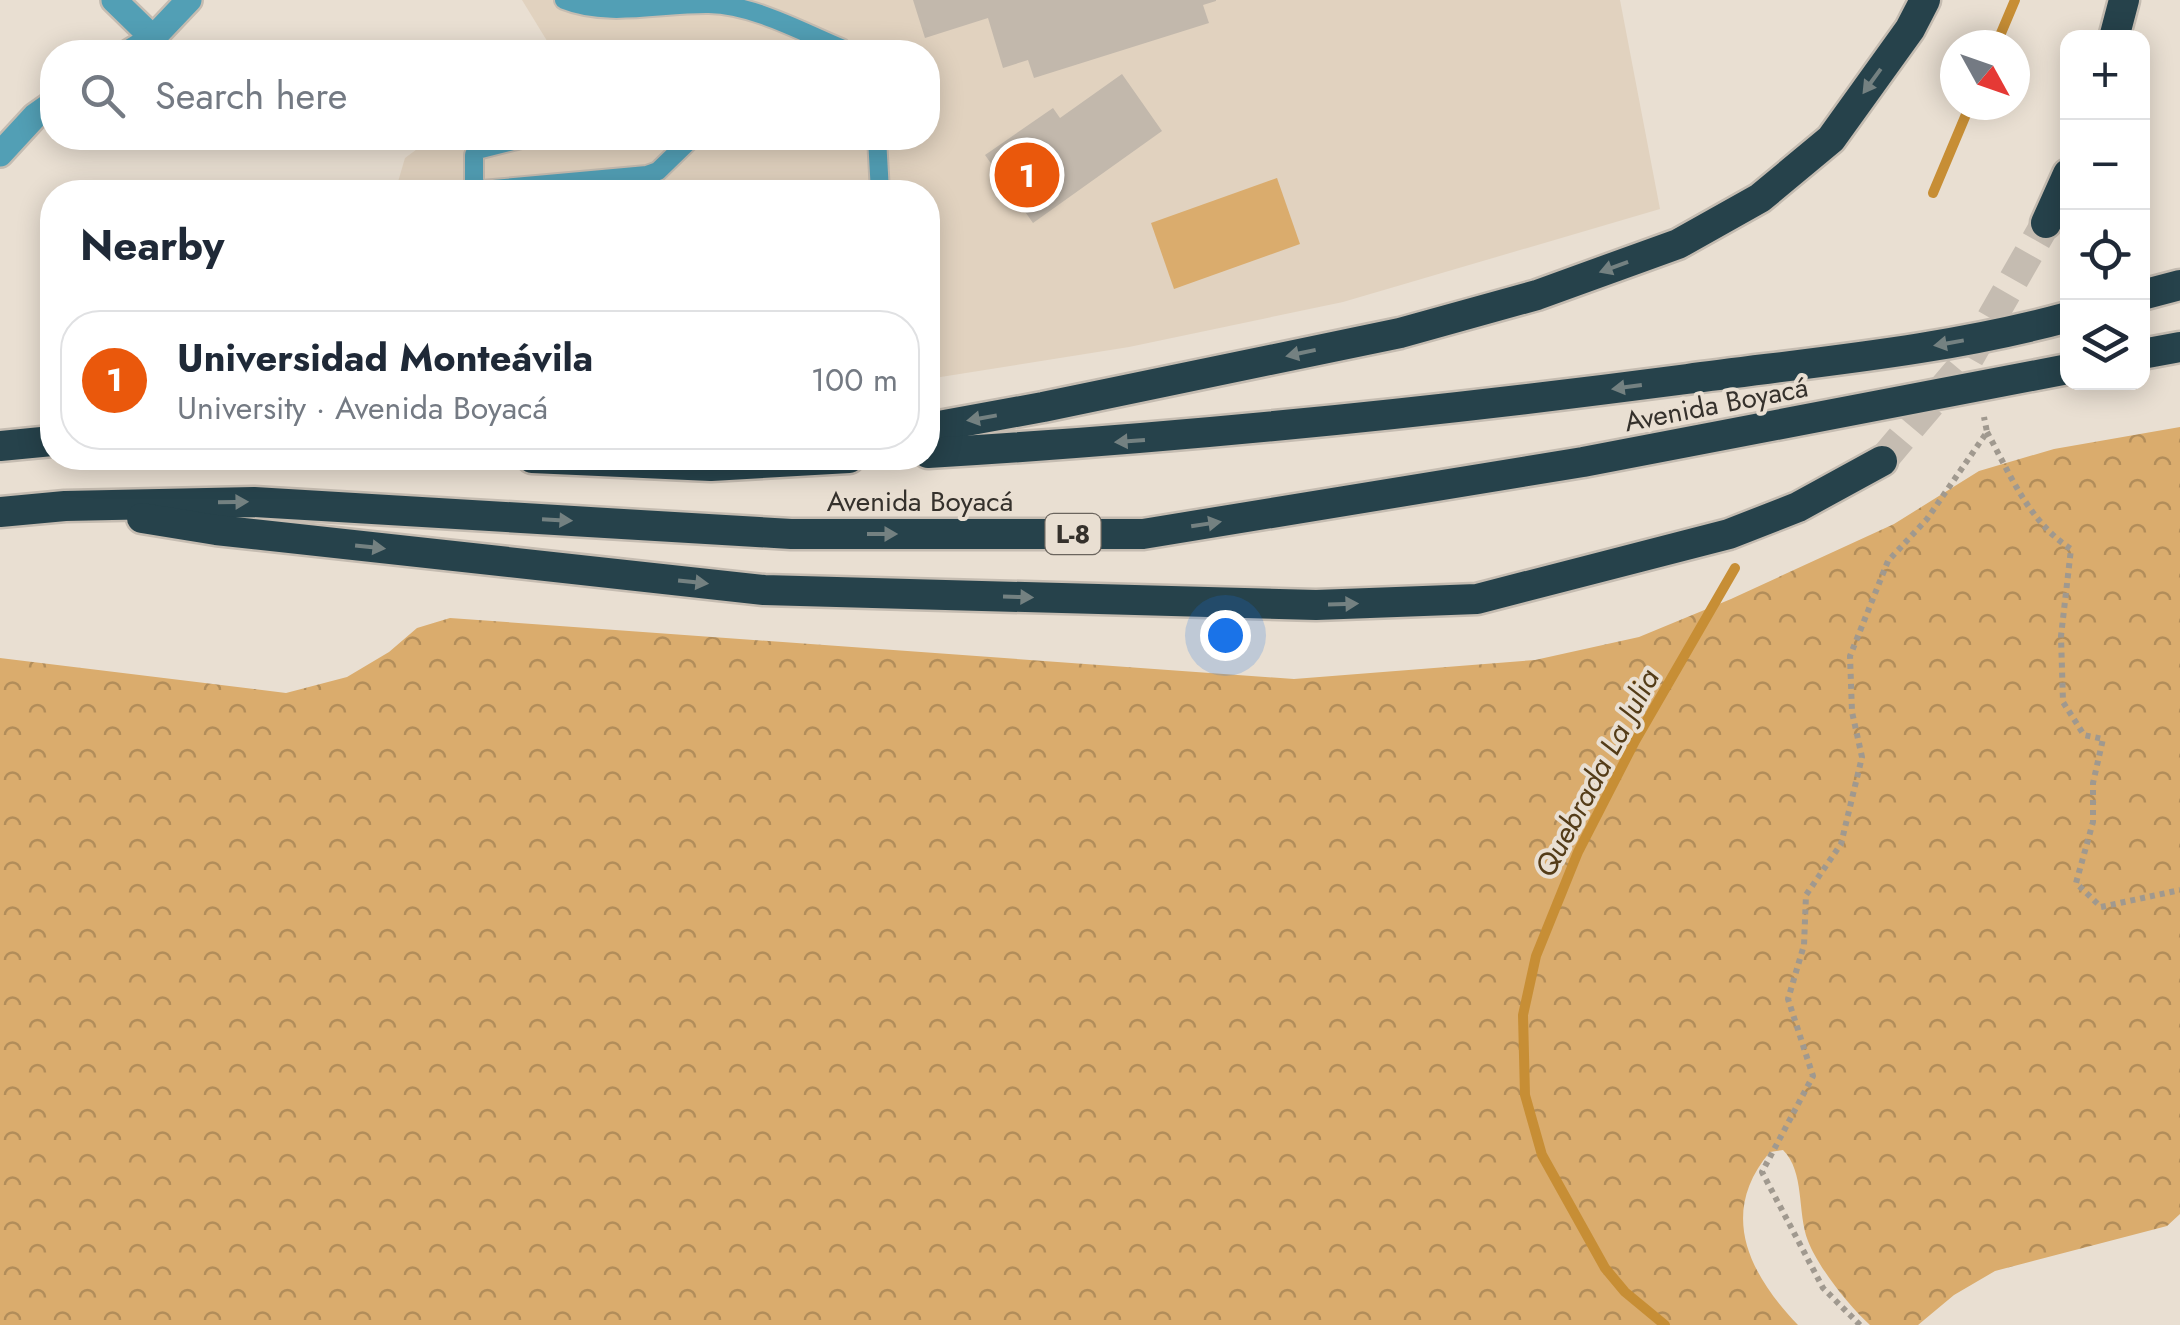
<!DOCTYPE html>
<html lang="en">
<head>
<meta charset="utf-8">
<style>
	body { margin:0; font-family:Jost,sans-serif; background:#f2f2f3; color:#1f2937 }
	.controls { position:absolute; right:30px; top:30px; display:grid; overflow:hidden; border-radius:20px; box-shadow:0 5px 25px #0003 }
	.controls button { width:90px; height:90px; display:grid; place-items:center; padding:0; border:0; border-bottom:2px solid #e0e1e3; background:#fff; color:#1f2937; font:50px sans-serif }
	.compass { position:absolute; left:1940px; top:30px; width:90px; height:90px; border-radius:50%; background:#fff; box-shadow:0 5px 25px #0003; rotate:130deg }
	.you { position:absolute; left:1225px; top:635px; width:35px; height:35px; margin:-25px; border:8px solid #fff; border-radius:50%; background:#1a73e8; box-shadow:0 0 0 15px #1a73e833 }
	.badge { display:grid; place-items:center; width:65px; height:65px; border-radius:50%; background:#ea580c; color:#fff; font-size:32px; font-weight:700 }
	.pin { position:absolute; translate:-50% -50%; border:5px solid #fff; box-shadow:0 2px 10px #0006 }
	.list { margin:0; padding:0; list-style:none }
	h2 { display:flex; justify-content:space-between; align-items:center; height:130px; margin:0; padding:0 40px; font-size:42px }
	h2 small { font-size:32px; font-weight:400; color:#747a83 }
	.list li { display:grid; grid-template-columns:65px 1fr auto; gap:30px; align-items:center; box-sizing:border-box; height:140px; margin:0 20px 20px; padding:0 20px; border:2px solid #e0e1e3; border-radius:40px }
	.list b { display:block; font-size:38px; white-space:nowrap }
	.list p { margin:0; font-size:32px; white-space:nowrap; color:#747a83 }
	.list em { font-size:32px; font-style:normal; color:#747a83 }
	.icon { flex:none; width:55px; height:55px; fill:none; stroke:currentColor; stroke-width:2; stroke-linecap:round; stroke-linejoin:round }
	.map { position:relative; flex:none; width:2180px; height:1325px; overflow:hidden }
	.search { position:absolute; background:#fff; box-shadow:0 5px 25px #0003; left:40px; top:40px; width:900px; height:110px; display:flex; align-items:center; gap:25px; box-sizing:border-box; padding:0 35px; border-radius:40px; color:#747a83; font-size:38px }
	.panel { position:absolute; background:#fff; box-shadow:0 5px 25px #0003; left:40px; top:180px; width:900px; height:290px; border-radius:40px }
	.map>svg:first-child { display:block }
	.built { fill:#e1d2bf }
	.green { fill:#daac6d }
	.forest { fill:url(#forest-crowns) }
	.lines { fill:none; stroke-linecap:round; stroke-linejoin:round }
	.stream { stroke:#c78e35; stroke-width:10 }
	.building { fill:#c2b8ac }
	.highway-tunnel { stroke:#c5bcb1; stroke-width:30; stroke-dasharray:30 15; stroke-linecap:butt }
	.lane-casing { stroke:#c5bcb1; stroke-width:22 }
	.street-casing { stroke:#c5bcb1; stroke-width:30 }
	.highway-casing { stroke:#c5bcb1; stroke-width:35 }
	.path { stroke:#a0998f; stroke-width:6; stroke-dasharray:5 5; stroke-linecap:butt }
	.lane { stroke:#529fb5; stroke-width:18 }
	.street { stroke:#529fb5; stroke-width:25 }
	.highway { stroke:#26424b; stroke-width:30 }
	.oneway { fill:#748181 }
	.labels { text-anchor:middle; stroke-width:8; stroke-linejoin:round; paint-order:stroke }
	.shield { fill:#e9dfd2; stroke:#6b655e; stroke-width:2.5 }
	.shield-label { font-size:25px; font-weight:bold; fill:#35312c }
	.street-label { font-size:28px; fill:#35312c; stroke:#e9dfd2 }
	.water-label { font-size:30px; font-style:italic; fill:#543c18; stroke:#e9dfd2 }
</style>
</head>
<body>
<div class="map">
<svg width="2180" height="1325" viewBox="0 0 2180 1325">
	<defs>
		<pattern id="forest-crowns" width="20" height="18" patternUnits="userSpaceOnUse" patternTransform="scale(2.5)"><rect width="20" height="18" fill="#daac6d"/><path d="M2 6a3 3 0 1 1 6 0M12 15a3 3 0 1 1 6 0" fill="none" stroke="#b28d5a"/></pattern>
	</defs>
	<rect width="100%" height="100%" fill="#e9dfd2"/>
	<path class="built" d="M522,0H1620L1660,209L1343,302L1129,347L928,379V192H395L405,158L432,138H928V52H548L552,49Z"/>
	<path class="green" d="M1277,178L1300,244L1174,289L1151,223Z"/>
	<path class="forest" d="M2180,427V1214L2167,1226L1995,1271L1954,1295L1918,1325H1870C1849,1306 1818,1267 1808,1241C1797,1212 1805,1172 1783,1150L1770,1152C1718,1213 1749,1274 1798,1325H0V658L286,693L347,677L389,652L417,628L450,618L1294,679L1535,660L1639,637L1731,599L1894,524L1979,471L2054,449Z"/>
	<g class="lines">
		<g class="stream">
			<path d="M1996,45L2015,0"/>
			<path d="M1933,193L1970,105"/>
			<path d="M1665,1325L1625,1292L1605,1268L1542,1155L1525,1095L1523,1015L1536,956L1578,852L1635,741L1735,568"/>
		</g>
	</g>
	<g class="building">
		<path d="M913,0H1216V1L1203,5L1209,23L1034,78L1028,60L1003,68L988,18L925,38Z"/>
		<path d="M1122,74L1162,131L1033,223L985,155L1053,108L1060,118Z"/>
	</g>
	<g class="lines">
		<path class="highway-tunnel" d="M1882,461L1969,358L2046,223"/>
		<defs>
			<g id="lane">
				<path d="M564,0C609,18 662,3 709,4C754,5 800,31 841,48L845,52"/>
				<path d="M525,138L477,150L474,155V184L482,190L647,175L658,171L692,138"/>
				<path d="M877,138L880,192"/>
			</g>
			<g id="street">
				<path d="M114,0L153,38"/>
				<path d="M130,52L153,38L189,0"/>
				<path d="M0,154L35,116L52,104"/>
			</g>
			<g id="highway">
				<path d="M2114,38L2124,0"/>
				<path d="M2046,223L2068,174"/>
				<path d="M2142,295L2180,285"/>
				<path d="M2142,354L2180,347"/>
				<path d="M928,428L1043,407L1400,333L1537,295L1678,244L1760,198L1831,139L1910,29L1925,0"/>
				<path d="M0,446L52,441"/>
				<path d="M928,453C1182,438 1435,412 1687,379C1814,362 1944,351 2068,317"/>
				<path d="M532,458L711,466L849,458"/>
				<path d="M0,512L65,506L254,502L791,534H1143L1583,462L2068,369"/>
				<path d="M142,518L216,530L764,590L1316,605L1477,599L1729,534L1798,507L1882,461"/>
			</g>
		</defs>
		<use href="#lane" class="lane-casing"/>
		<use href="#street" class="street-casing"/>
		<use href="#highway" class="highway-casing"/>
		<g class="path">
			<path d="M1987,432C2010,474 2029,522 2071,549L2061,636L2063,702L2084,735L2103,739L2093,783V822L2076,883L2101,907L2180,890"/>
			<path d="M1860,1325L1823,1288L1762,1172L1813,1076L1788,999L1804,945L1806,895L1841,844L1862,757L1852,712L1850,656L1888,561L1927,519L1987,432L1984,417"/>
		</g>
		<use href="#lane" class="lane"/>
		<use href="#street" class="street"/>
		<use href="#highway" class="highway"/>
	</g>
	<defs><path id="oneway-solid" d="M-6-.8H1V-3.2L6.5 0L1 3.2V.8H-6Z" transform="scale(2.5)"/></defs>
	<g class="oneway">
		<use href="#oneway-solid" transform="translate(1872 81) rotate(126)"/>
		<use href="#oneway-solid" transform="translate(1614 267) rotate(160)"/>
		<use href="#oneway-solid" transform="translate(1949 343) rotate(170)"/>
		<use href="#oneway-solid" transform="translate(1301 353) rotate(168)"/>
		<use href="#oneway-solid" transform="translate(1627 387) rotate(172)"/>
		<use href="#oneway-solid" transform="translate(982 418) rotate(170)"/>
		<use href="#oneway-solid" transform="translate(1130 441) rotate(176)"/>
		<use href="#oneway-solid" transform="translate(233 502) rotate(-1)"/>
		<use href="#oneway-solid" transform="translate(557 520) rotate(3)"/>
		<use href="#oneway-solid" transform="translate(1206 524) rotate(-9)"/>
		<use href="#oneway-solid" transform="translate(882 534)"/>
		<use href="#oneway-solid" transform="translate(370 547) rotate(6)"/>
		<use href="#oneway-solid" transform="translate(693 582) rotate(6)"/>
		<use href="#oneway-solid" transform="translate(1018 597) rotate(2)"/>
		<use href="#oneway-solid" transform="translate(1343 604) rotate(-2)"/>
	</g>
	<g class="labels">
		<rect class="shield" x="1045.5" y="514" width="55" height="40" rx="8"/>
		<g class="shield-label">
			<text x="1073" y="543">L-8</text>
		</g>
		<g class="street-label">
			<text transform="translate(1716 404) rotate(-11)" y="10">Avenida Boyacá</text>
			<text x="920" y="511">Avenida Boyacá</text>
		</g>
		<g class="water-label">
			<text transform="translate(1597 773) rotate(-62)" y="10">Quebrada La Julia</text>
		</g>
	</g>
</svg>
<div class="controls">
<button>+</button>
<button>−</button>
<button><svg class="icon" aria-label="locate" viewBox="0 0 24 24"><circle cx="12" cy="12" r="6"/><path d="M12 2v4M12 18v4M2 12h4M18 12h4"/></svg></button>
<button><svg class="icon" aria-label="layers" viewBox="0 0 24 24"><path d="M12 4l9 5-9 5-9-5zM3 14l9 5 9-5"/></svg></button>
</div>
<svg class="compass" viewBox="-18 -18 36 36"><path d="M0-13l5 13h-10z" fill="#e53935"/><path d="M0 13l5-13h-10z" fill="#747a83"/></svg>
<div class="you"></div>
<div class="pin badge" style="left:1027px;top:175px">1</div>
<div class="search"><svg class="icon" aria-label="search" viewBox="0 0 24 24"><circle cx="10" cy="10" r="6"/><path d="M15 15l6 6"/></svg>Search here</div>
<section class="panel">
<h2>Nearby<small></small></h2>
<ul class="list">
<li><span class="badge">1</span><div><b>Universidad Monteávila</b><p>University · Avenida Boyacá</p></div><em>100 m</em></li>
</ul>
</section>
</div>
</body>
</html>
